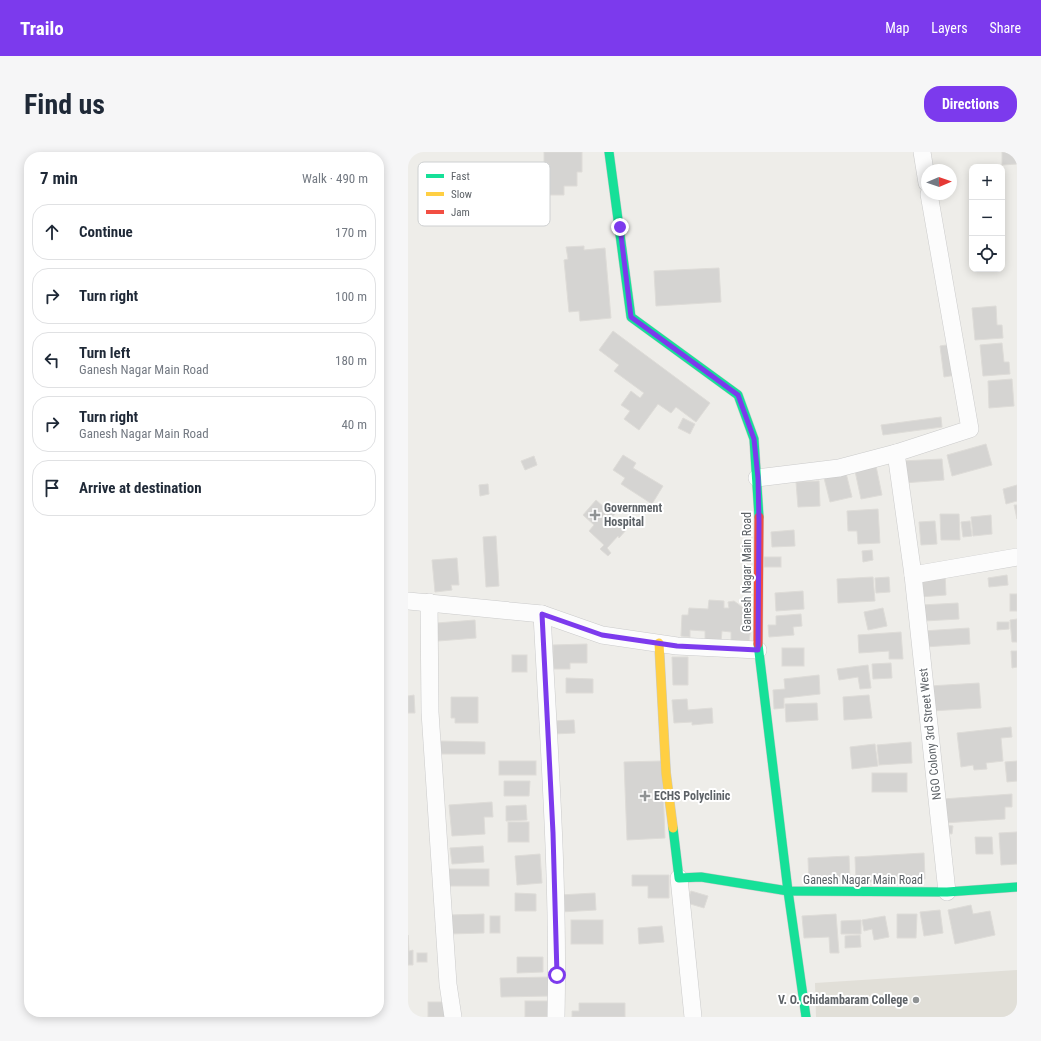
<!DOCTYPE html>
<html lang="en">
<head>
<meta charset="utf-8">
<style>
	body { margin:0; font-family:"Roboto Condensed",sans-serif; background:#f6f6f7; color:#1f2937 }
	.controls { position:absolute; right:12px; top:12px; display:grid; overflow:hidden; border-radius:8px; box-shadow:0 2px 10px #0003 }
	.controls button { width:36px; height:36px; display:grid; place-items:center; padding:0; border:0; border-bottom:1px solid #e0e1e3; background:#fff; color:#1f2937; font:20px sans-serif }
	.compass { position:absolute; left:513px; top:12px; width:36px; height:36px; border-radius:50%; background:#fff; box-shadow:0 2px 10px #0003; rotate:88deg }
	.stop { position:absolute; width:12px; height:12px; margin:-9px; border:3px solid #7c3aed; border-radius:50%; background:#fff }
	.stop.end { background:#7c3aed; border-color:#fff; box-shadow:0 1px 4px #0008 }
	.list { margin:0; padding:0; list-style:none }
	h2 { display:flex; justify-content:space-between; align-items:center; height:52px; margin:0; padding:0 16px; font-size:17px }
	h2 small { font-size:13px; font-weight:400; color:#747a83 }
	.list li { display:grid; grid-template-columns:26px 1fr auto; gap:12px; align-items:center; box-sizing:border-box; height:56px; margin:0 8px 8px; padding:0 8px; border:1px solid #e0e1e3; border-radius:16px }
	.list b { display:block; font-size:15px; white-space:nowrap }
	.list p { margin:0; font-size:13px; white-space:nowrap; color:#747a83 }
	.list em { font-size:13px; font-style:normal; color:#747a83 }
	.icon { flex:none; width:22px; height:22px; fill:none; stroke:currentColor; stroke-width:2; stroke-linecap:round; stroke-linejoin:round }
	.map { position:relative; flex:none; width:609px; height:865px; overflow:hidden; border-radius:16px }
	header { display:flex; align-items:center; gap:24px; box-sizing:border-box; height:56px; padding:0 20px; background:#7c3aed; color:#fff }
	header strong { font-size:19px }
	nav { display:flex; gap:22px; margin-inline-start:auto; font-size:14px }
	.intro { display:flex; align-items:center; justify-content:space-between; box-sizing:border-box; height:96px; padding:0 24px }
	h1 { margin:0; font-size:28px }
	.button { padding:10px 18px; border-radius:16px; background:#7c3aed; color:#fff; font-size:14px; font-weight:700 }
	main { display:flex; gap:24px; padding:0 24px }
	aside { flex:1; background:#fff; border-radius:16px; box-shadow:0 2px 10px #0003 }
	.map>svg:first-child { display:block }
	.education { fill:#e1dfd8 }
	.building { fill:#d5d4d2; stroke:#dedcd8 }
	.lines { fill:none; stroke-linecap:round; stroke-linejoin:round }
	.street-casing { stroke:#cbcbcb; stroke-width:18 }
	.fast-casing { stroke:#c9cac9; stroke-width:10 }
	.slow-casing { stroke:#c9cac9; stroke-width:10 }
	.jam-casing { stroke:#c9cac9; stroke-width:10 }
	.street { stroke:#fcfcfc; stroke-width:17 }
	.fast { stroke:#16e098; stroke-width:9 }
	.slow { stroke:#ffcf43; stroke-width:9 }
	.jam { stroke:#f24e42; stroke-width:9 }
	.route { stroke:#7c3aed; stroke-width:5 }
	.poi-dot { fill:#909394; stroke:#fff; stroke-width:1.5 }
	.labels { text-anchor:middle; stroke-width:4; stroke-linejoin:round; paint-order:stroke }
	.poi-label { font-size:12px; font-weight:bold; fill:#5d6267; stroke:#fff; text-anchor:start }
	.street-label { font-size:12px; fill:#5d6267; stroke:#fff }
	.key { fill:#fff; stroke:#ced0d1; stroke-width:1 }
	.key-label { font-size:11px; fill:#5d6267 }
</style>
</head>
<body>
<header>
<strong>Trailo</strong>
<nav><a>Map</a><a>Layers</a><a>Share</a></nav>
</header>
<div class="intro"><h1>Find us</h1><a class="button">Directions</a></div>
<main>
<aside>
<h2>7 min<small>Walk · 490 m</small></h2>
<ul class="list">
<li><svg class="icon" aria-label="ahead" viewBox="0 0 24 24"><path d="M12 20V5M6 11l6-6 6 6"/></svg><div><b>Continue</b></div><em>170 m</em></li>
<li><svg class="icon" aria-label="right" viewBox="0 0 24 24"><path d="M7 20v-9h11M14 6l5 5-5 5"/></svg><div><b>Turn right</b></div><em>100 m</em></li>
<li><svg class="icon" aria-label="left" viewBox="0 0 24 24"><path d="M17 20v-9H6M10 6l-5 5 5 5"/></svg><div><b>Turn left</b><p>Ganesh Nagar Main Road</p></div><em>180 m</em></li>
<li><svg class="icon" aria-label="right" viewBox="0 0 24 24"><path d="M7 20v-9h11M14 6l5 5-5 5"/></svg><div><b>Turn right</b><p>Ganesh Nagar Main Road</p></div><em>40 m</em></li>
<li><svg class="icon" aria-label="arrive" viewBox="0 0 24 24"><path d="M6 21V4h12l-3 4 3 4H6"/></svg><div><b>Arrive at destination</b></div></li>
</ul>
</aside>
<div class="map">
<svg width="609" height="865" viewBox="0 0 609 865">
	<rect width="100%" height="100%" fill="#eeede9"/>
	<path class="education" d="M609,818V865H408L407,831Z"/>
	<g class="building">
		<path d="M136,0H174V20H169V34H156V43H141V22H136Z"/>
		<path d="M594,0H609V12L594,13Z"/>
		<path d="M176,94V98L197,96L203,166L172,169L171,159L161,160L156,108L160,107L158,95Z"/>
		<path d="M311,116L313,150L248,154L246,119Z"/>
		<path d="M588,154L589,173H594L595,186L567,188L564,156Z"/>
		<path d="M205,179L302,251L288,270L268,255L263,261L250,252L231,278L216,267L222,259L213,253L223,239L232,246L236,241L206,219L211,213L191,198Z"/>
		<path d="M594,191L596,210H601L602,222L575,224L572,193Z"/>
		<path d="M545,192L548,223L536,225L532,194Z"/>
		<path d="M604,227L606,254L581,256L580,229Z"/>
		<path d="M533,265L534,275L475,283L473,273Z"/>
		<path d="M275,266L287,272L282,282L270,276Z"/>
		<path d="M578,292L584,313L544,324L539,303Z"/>
		<path d="M215,303L228,311L225,316L255,334L244,352L213,332L217,326L205,318Z"/>
		<path d="M126,304L129,313L117,318L113,309Z"/>
		<path d="M534,307L536,328L495,331L494,309Z"/>
		<path d="M468,314L474,343L453,347L447,319Z"/>
		<path d="M438,321L444,345L422,350L416,326Z"/>
		<path d="M411,329L412,354L390,355L388,330Z"/>
		<path d="M80,332L81,342L72,344L71,333Z"/>
		<path d="M609,333V349L598,352L595,337Z"/>
		<path d="M188,348L198,357L195,360L198,363L202,358L207,362L199,371L201,373L206,368L210,372L212,370L219,377L211,386L210,384L199,396L203,401L200,404L192,397L196,393L181,379L186,373L175,363Z"/>
		<path d="M606,353H609V367Z"/>
		<path d="M470,357L472,391L450,392L449,379H440L439,359Z"/>
		<path d="M532,362H551L552,388H533Z"/>
		<path d="M583,363L584,382L565,384L563,365Z"/>
		<path d="M527,369L529,392L513,393L511,370Z"/>
		<path d="M562,369L564,384L555,385L553,370Z"/>
		<path d="M386,378L387,394L364,395L363,380Z"/>
		<path d="M88,384L91,434L78,435L75,385Z"/>
		<path d="M464,398L465,408L455,410L454,399Z"/>
		<rect x="356" y="405" width="17" height="10"/>
		<path d="M49,406L51,433H43L44,438L27,440L24,408Z"/>
		<path d="M537,421L538,443L512,445L510,423Z"/>
		<path d="M599,423L600,433L581,435L580,426Z"/>
		<path d="M465,425L467,449L430,451L429,427Z"/>
		<path d="M481,425L482,440L468,441L467,426Z"/>
		<path d="M395,439L396,457L368,459L367,441Z"/>
		<rect x="602" y="442" width="7" height="17"/>
		<path d="M301,448L316,449V456H321L320,450L326,449L345,463L341,489H323V480L314,479L313,489H297V479L282,478V485L273,484L274,463H280L281,456L300,457Z"/>
		<path d="M550,451L551,467L516,469L514,453Z"/>
		<path d="M475,456L479,474L460,478L456,460Z"/>
		<path d="M393,462L394,474L385,475L386,483L361,485L360,473H368V464Z"/>
		<path d="M609,467V490H604L602,468Z"/>
		<path d="M67,468L68,486L30,489L29,471Z"/>
		<path d="M589,470H601V477L589,478Z"/>
		<path d="M561,476L562,492L516,495L515,479Z"/>
		<path d="M493,480L495,507H481V499L451,501L450,483Z"/>
		<path d="M179,492V511H162V517H145V493Z"/>
		<rect x="374" y="496" width="22" height="18"/>
		<path d="M603,499H609V515L604,516Z"/>
		<rect x="104" y="503" width="15" height="17"/>
		<path d="M264,505H280V533H265Z"/>
		<path d="M483,511L484,526L465,527L464,512Z"/>
		<path d="M460,513L463,536L452,537L450,525L431,528L429,517Z"/>
		<path d="M411,523L412,542L376,546V556L366,557L365,538L377,537L376,527Z"/>
		<path d="M158,526L185,527V541H158Z"/>
		<path d="M571,531L573,556L523,559L522,534Z"/>
		<path d="M6,543L7,561H0V544Z"/>
		<path d="M461,543L464,566L436,568L435,545Z"/>
		<path d="M43,545H70V571H47V566H43Z"/>
		<path d="M279,547L280,558L304,556L305,571L284,573V570L266,571L264,548Z"/>
		<path d="M409,551L410,568L378,570L377,552Z"/>
		<path d="M166,568L167,581L145,582L144,569Z"/>
		<path d="M603,575L604,585L593,586L595,609L578,611L579,617L566,618L565,613L553,615L549,581Z"/>
		<path d="M31,589L77,590V602H31Z"/>
		<path d="M503,590L504,611L471,613L469,593Z"/>
		<path d="M467,592L470,614L444,617L442,595Z"/>
		<rect x="91" y="609" width="37" height="14"/>
		<path d="M254,609L257,686L219,688L216,610Z"/>
		<path d="M609,609V629L599,630L597,610Z"/>
		<rect x="464" y="621" width="35" height="19"/>
		<path d="M96,629H122L121,644H96Z"/>
		<path d="M604,642V655H597V667L536,671L535,647Z"/>
		<path d="M84,650L85,665H76L77,682L44,684L41,653Z"/>
		<path d="M118,653L119,668L98,669V654Z"/>
		<rect x="100" y="670" width="21" height="20"/>
		<path d="M536,673L545,674L544,682L535,681Z"/>
		<path d="M609,680V712L593,713L591,681Z"/>
		<path d="M567,685H584L585,702H568Z"/>
		<path d="M75,694L76,710L44,712L42,696Z"/>
		<path d="M516,701L517,727L448,731L447,705Z"/>
		<path d="M132,702L134,731L109,733L107,704Z"/>
		<path d="M441,704L442,729L401,732L400,706Z"/>
		<rect x="36" y="717" width="45" height="17"/>
		<path d="M224,723H261V746H240V734H224Z"/>
		<path d="M283,739L300,744L296,756L279,751Z"/>
		<path d="M107,741L128,742V759H107Z"/>
		<path d="M187,741L188,758L152,760V743Z"/>
		<path d="M563,753L565,762L582,759L587,783L547,792L540,758Z"/>
		<path d="M532,758L535,781L516,784L512,760Z"/>
		<path d="M76,762V781L41,782V763Z"/>
		<path d="M428,762L431,801H422L421,785L396,786L394,764Z"/>
		<path d="M489,762H509L508,786H489Z"/>
		<rect x="82" y="764" width="10" height="17"/>
		<path d="M477,764L481,785L466,788L464,777L456,779L454,768Z"/>
		<rect x="163" y="768" width="32" height="24"/>
		<path d="M453,768V782H433V769Z"/>
		<path d="M254,774L256,790L231,792L230,776Z"/>
		<path d="M0,783L1,799L5,798V813H0Z"/>
		<path d="M452,783L453,795L437,796V784Z"/>
		<rect x="9" y="801" width="10" height="9"/>
		<path d="M109,805H135V820L109,821Z"/>
		<path d="M142,825L143,844L93,845L92,826Z"/>
		<rect x="117" y="849" width="23" height="16"/>
		<rect x="20" y="850" width="18" height="15"/>
		<path d="M171,851H217V865H164V859H171Z"/>
	</g>
	<g class="lines">
		<defs>
			<g id="street">
				<path d="M514,0L519,31"/>
				<path d="M488,301L505,423L539,740"/>
				<path d="M349,326L431,316L488,301L562,277L521,42"/>
				<path d="M505,423L609,405"/>
				<path d="M0,449L134,462L194,483L269,494L350,498"/>
				<path d="M21,450L22,560L40,832L45,865"/>
				<path d="M134,462C141,596 151,731 148,865"/>
				<path d="M271,726L285,865"/>
			</g>
			<g id="fast">
				<path d="M201,0L223,165L330,243L346,287L351,365"/>
				<path d="M350,492L380,739L539,740L609,735"/>
				<path d="M265,676L271,726L293,725L380,739L398,865"/>
			</g>
			<path id="slow" d="M251,491L258,621L265,676"/>
			<path id="jam" d="M350,492L351,365"/>
		</defs>
		<use href="#street" class="street-casing"/>
		<use href="#fast" class="fast-casing"/>
		<use href="#slow" class="slow-casing"/>
		<use href="#jam" class="jam-casing"/>
		<use href="#street" class="street"/>
		<use href="#fast" class="fast"/>
		<use href="#slow" class="slow"/>
		<use href="#jam" class="jam"/>
	</g>
	<g class="lines">
		<path class="route" d="M149,823L145,681L134,462L194,483L269,494L350,498L351,369L350,326L346,287L330,243L223,165L212,75"/>
	</g>
	<g class="poi-dot">
		<path d="M185 357h4v4h4v4h-4v4h-4v-4h-4v-4h4z"/>
		<path d="M235 638h4v4h4v4h-4v4h-4v-4h-4v-4h4z"/>
		<circle cx="508" cy="848" r="4"/>
	</g>
	<g class="labels">
		<g class="poi-label">
			<text x="196" y="360">Government<tspan x="196" dy="14">Hospital</tspan></text>
			<text x="246" y="648">ECHS Polyclinic</text>
			<text x="500" y="852" text-anchor="end">V. O. Chidambaram College</text>
		</g>
		<g class="street-label">
			<text transform="translate(339 420) rotate(-90)" y="4">Ganesh Nagar Main Road</text>
			<text transform="translate(522 582) rotate(-96)" y="4">NGO Colony 3rd Street West</text>
			<text x="455" y="732">Ganesh Nagar Main Road</text>
		</g>
	</g>
	<rect x="10" y="10" width="132" height="64" rx="6" class="key"/>
	<rect x="18" y="22" width="18" height="4" fill="#16e098"/>
	<rect x="18" y="40" width="18" height="4" fill="#ffcf43"/>
	<rect x="18" y="58" width="18" height="4" fill="#f24e42"/>
	<g class="key-label">
		<text x="43" y="28">Fast</text>
		<text x="43" y="46">Slow</text>
		<text x="43" y="64">Jam</text>
	</g>
</svg>
<div class="controls">
<button>+</button>
<button>−</button>
<button><svg class="icon" aria-label="locate" viewBox="0 0 24 24"><circle cx="12" cy="12" r="6"/><path d="M12 2v4M12 18v4M2 12h4M18 12h4"/></svg></button>
</div>
<svg class="compass" viewBox="-18 -18 36 36"><path d="M0-13l5 13h-10z" fill="#e53935"/><path d="M0 13l5-13h-10z" fill="#747a83"/></svg>
<div class="stop" style="left:149px;top:823px"></div>
<div class="stop end" style="left:212px;top:75px"></div>
</div>
</main>
</body>
</html>
